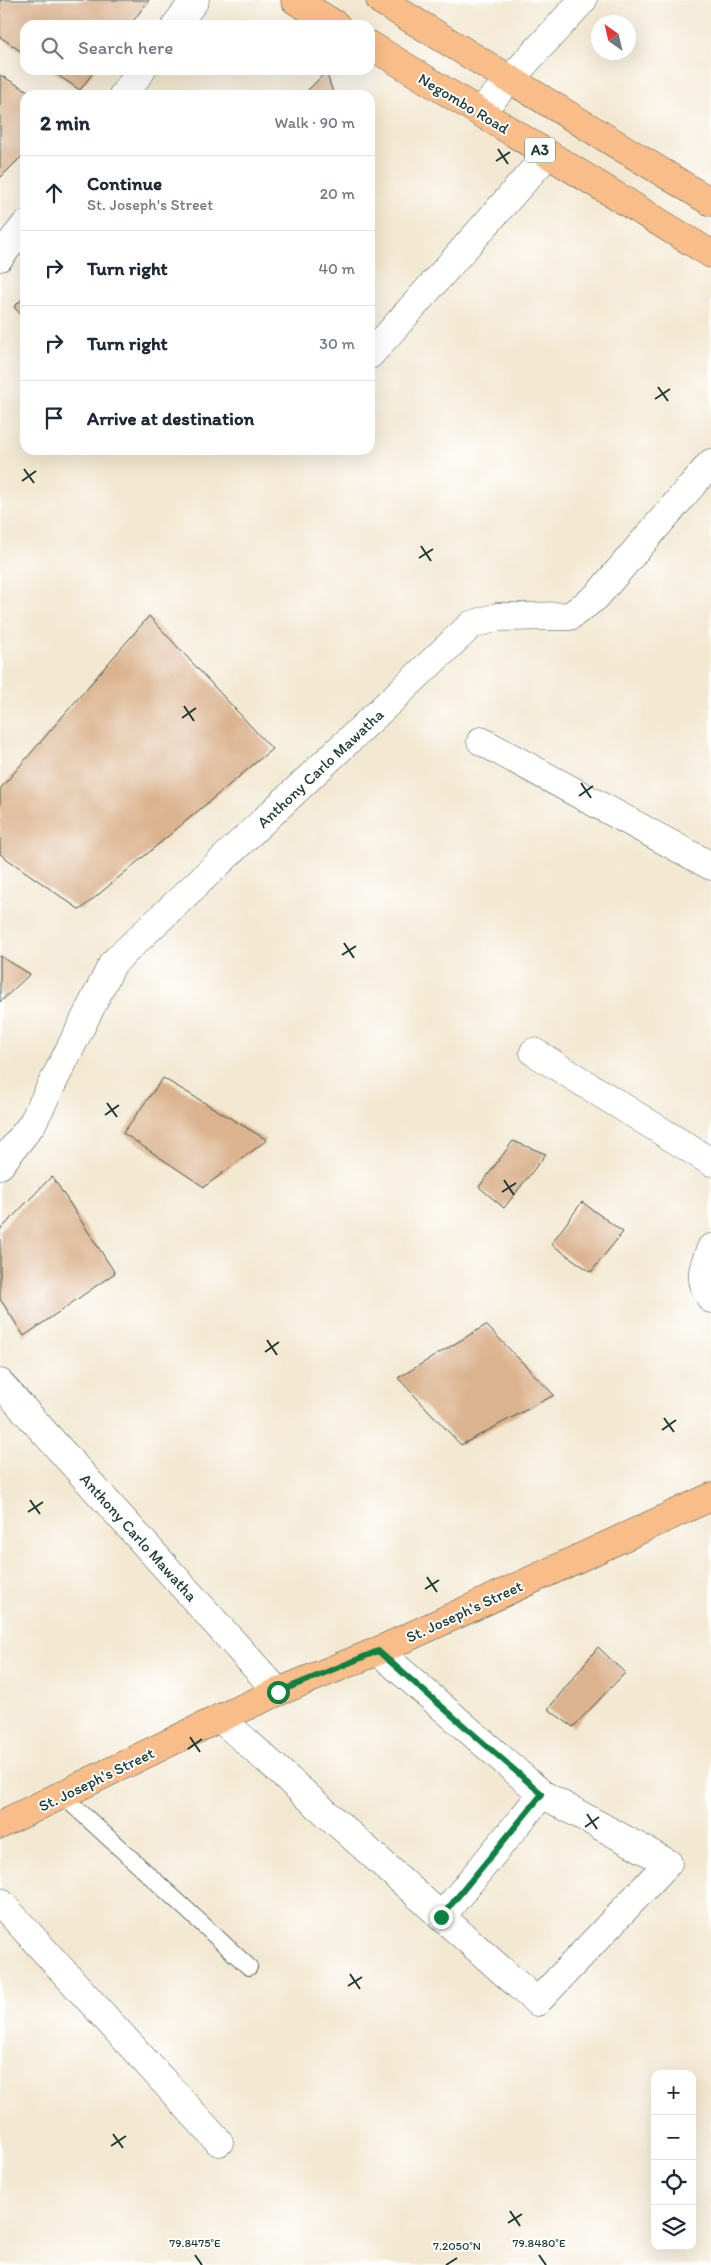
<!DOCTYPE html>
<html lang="en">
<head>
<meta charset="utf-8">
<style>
	body { margin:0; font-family:Itim,sans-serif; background:#f6f6f7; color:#1f2937 }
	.controls { position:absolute; right:15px; bottom:15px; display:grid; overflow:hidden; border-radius:10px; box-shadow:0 5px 20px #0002 }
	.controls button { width:45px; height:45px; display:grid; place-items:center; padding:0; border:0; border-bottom:1px solid #e0e1e3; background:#fff; color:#1f2937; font:25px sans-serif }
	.compass { position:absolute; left:591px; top:15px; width:45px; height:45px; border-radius:50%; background:#fff; box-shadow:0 5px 20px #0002; rotate:326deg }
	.stop { position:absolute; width:15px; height:15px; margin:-11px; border:4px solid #0b8043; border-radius:50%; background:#fff }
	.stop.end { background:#0b8043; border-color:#fff; box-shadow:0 1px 5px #0008 }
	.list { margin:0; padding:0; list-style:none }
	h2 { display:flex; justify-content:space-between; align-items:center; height:65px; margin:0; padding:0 20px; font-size:21px }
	h2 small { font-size:16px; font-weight:400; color:#747a83 }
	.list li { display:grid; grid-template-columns:32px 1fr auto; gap:15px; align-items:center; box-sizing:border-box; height:75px; padding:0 20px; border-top:1px solid #e0e1e3 }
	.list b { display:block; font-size:19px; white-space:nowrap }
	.list p { margin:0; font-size:16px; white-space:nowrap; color:#747a83 }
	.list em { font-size:16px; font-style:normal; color:#747a83 }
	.icon { flex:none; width:28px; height:28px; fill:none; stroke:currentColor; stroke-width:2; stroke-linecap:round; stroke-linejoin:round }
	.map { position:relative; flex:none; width:711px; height:2265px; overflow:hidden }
	.search { position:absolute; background:#fff; box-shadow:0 5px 20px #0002; left:20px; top:20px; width:355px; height:55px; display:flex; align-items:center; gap:12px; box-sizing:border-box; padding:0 18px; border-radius:15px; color:#747a83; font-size:19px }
	.panel { position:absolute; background:#fff; box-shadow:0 5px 20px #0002; left:20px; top:90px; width:355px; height:365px; border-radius:15px }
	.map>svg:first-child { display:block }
	.building { fill:#dbb38e }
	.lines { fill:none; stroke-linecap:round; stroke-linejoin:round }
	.service-casing { stroke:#3f574c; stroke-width:18 }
	.minor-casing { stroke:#3f574c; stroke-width:29 }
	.primary-casing { stroke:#3f574c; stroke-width:29 }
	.trunk-casing { stroke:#3f574c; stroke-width:29 }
	.service { stroke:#fff; stroke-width:16 }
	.minor { stroke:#fff; stroke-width:28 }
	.primary { stroke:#f8bd89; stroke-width:28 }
	.trunk { stroke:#f8bd89; stroke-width:28 }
	.route { stroke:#0b8043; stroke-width:6 }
	.ticks { fill:none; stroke:#1f3d34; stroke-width:2 }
	.labels { text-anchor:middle; stroke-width:4; stroke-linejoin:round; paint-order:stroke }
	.shield { fill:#fff; stroke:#627771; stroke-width:1 }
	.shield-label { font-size:15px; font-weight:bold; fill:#1f3d34 }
	.street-label { font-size:16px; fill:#1f3d34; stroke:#fff }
	.ticks-label { font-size:12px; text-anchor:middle; fill:#1f3d34; stroke:#fff; stroke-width:4; stroke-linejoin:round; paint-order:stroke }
</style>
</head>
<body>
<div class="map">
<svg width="711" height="2265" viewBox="0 0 711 2265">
	<rect width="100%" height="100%" fill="#fff"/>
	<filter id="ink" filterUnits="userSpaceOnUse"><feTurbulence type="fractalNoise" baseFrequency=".02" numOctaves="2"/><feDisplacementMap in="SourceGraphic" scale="10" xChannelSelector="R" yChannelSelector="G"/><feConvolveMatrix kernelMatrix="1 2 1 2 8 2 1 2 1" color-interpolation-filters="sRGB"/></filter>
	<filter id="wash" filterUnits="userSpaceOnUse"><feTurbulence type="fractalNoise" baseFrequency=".0096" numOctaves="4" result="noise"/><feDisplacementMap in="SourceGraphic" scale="20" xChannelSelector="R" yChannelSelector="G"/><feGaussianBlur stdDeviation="1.12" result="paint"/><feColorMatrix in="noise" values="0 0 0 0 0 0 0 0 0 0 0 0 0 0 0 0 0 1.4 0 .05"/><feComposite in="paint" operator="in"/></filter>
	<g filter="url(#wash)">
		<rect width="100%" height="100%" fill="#f3e8d1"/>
		<g id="blocks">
			<g class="building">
				<path d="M0,0H149L130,25H25V54L0,37Z"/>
				<path d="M50,70H95L80,90Z"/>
				<path d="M326,72L334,95H303Z"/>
				<path d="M0,75L35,95H25V153L0,178Z"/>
				<path d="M25,296V319L14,307Z"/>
				<path d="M149,616L272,749L80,910L0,854V789Z"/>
				<path d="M0,956L30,974L0,1002Z"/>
				<path d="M163,1078L267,1140L204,1187L123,1133Z"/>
				<path d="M513,1141L546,1154L504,1208L479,1187Z"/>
				<path d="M52,1176L115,1273L24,1336L0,1299V1230Z"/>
				<path d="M582,1202L623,1232L591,1272L551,1244Z"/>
				<path d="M486,1325L554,1395L461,1445L398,1378Z"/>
				<path d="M598,1647L625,1673L573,1727L548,1709Z"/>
			</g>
		</g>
	</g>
	<g filter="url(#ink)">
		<use href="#blocks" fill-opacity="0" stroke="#3f574c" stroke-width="1"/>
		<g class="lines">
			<defs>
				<path id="service" d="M62,1795L249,1967"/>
				<g id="minor">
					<path d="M176,25L195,0"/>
					<path d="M123,95L142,70"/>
					<path d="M480,112L583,0"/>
					<path d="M0,257L25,225"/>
					<path d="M370,355L548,154"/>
					<path d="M481,741L711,866"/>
					<path d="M534,1052L711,1162"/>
					<path d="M0,1165L32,1124L113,963L471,625L497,617L570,616L596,597L711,463"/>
					<path d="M711,1248C702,1268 698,1280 711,1299"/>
					<path d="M0,1383L278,1692"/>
					<path d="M220,1718L537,2002L668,1863L542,1794L378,1651"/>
					<path d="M0,1902L219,2142"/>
					<path d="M441,1917L542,1794"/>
				</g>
				<path id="primary" d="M0,1825L220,1718L278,1692L378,1651L711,1497"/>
				<g id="trunk">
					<path d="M295,0L336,25"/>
					<path d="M380,0L711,202"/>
					<path d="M370,45L711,254"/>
				</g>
			</defs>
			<use href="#service" class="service-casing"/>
			<use href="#minor" class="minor-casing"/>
			<use href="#primary" class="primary-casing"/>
			<use href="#trunk" class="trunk-casing"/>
			<use href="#service" class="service"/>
			<use href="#minor" class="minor"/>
			<use href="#primary" class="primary"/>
			<use href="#trunk" class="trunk"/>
		</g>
	</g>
	<g class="lines" filter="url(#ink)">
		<path class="route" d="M278,1692L378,1651L542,1794L441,1917"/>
	</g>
	<path class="ticks" d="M498,149L508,164M496,161L510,152M658,387L668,401M655,399L670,389M24,469L34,483M22,481L36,471M421,546L431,561M419,558L433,549M184,706L194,721M182,718L196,708M581,783L591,798M579,796L593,786M344,943L354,958M342,955L356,946M107,1103L117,1117M105,1115L119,1105M504,1180L514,1195M502,1192L516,1183M267,1340L277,1355M265,1352L279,1342M664,1418L674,1432M662,1430L676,1420M30,1500L40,1514M28,1512L43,1502M427,1577L437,1592M425,1589L439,1580M190,1737L200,1752M188,1749L202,1739M587,1814L597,1829M585,1827L599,1817M350,1974L360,1989M348,1986L362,1977M113,2134L123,2148M111,2146L126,2136M510,2211L520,2226M508,2223L522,2214M195,2255L202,2265M539,2255L546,2265M446,2265L457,2258"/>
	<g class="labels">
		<rect class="shield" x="525" y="137.5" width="30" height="25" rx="4"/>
		<g class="shield-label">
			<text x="540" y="155">A3</text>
		</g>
		<g class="street-label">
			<text transform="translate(464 103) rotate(31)" y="6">Negombo Road</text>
			<text transform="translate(320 768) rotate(-43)" y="6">Anthony Carlo Mawatha</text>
			<text transform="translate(139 1537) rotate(48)" y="6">Anthony Carlo Mawatha</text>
			<text transform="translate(464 1611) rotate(-25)" y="6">St. Joseph's Street</text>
			<text transform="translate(96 1779) rotate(-26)" y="6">St. Joseph's Street</text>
		</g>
	</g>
	<g class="ticks-label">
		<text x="195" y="2247">79.8475°E</text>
		<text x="539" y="2247">79.8480°E</text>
		<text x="457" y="2250">7.2050°N</text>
	</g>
</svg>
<div class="controls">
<button>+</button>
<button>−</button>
<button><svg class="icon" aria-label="locate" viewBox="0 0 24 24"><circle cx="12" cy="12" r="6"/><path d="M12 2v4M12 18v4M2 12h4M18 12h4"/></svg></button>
<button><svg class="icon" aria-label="layers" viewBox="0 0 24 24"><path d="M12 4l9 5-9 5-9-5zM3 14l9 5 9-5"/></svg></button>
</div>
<svg class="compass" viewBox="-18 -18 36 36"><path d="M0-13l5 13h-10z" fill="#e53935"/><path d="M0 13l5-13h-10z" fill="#747a83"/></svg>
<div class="stop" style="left:278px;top:1692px"></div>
<div class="stop end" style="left:441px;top:1917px"></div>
<div class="search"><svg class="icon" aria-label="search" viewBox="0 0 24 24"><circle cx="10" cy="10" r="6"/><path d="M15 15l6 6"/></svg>Search here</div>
<section class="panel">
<h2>2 min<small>Walk · 90 m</small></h2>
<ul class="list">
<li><svg class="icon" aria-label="ahead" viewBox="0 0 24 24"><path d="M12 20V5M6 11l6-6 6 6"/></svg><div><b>Continue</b><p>St. Joseph's Street</p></div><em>20 m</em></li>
<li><svg class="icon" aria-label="right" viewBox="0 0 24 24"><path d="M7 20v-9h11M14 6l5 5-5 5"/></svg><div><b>Turn right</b></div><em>40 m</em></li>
<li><svg class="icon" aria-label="right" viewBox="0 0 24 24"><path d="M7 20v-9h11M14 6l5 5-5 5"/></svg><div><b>Turn right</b></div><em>30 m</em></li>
<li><svg class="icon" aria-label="arrive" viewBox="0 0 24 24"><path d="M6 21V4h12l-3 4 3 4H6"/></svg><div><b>Arrive at destination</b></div></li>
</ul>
</section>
</div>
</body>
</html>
